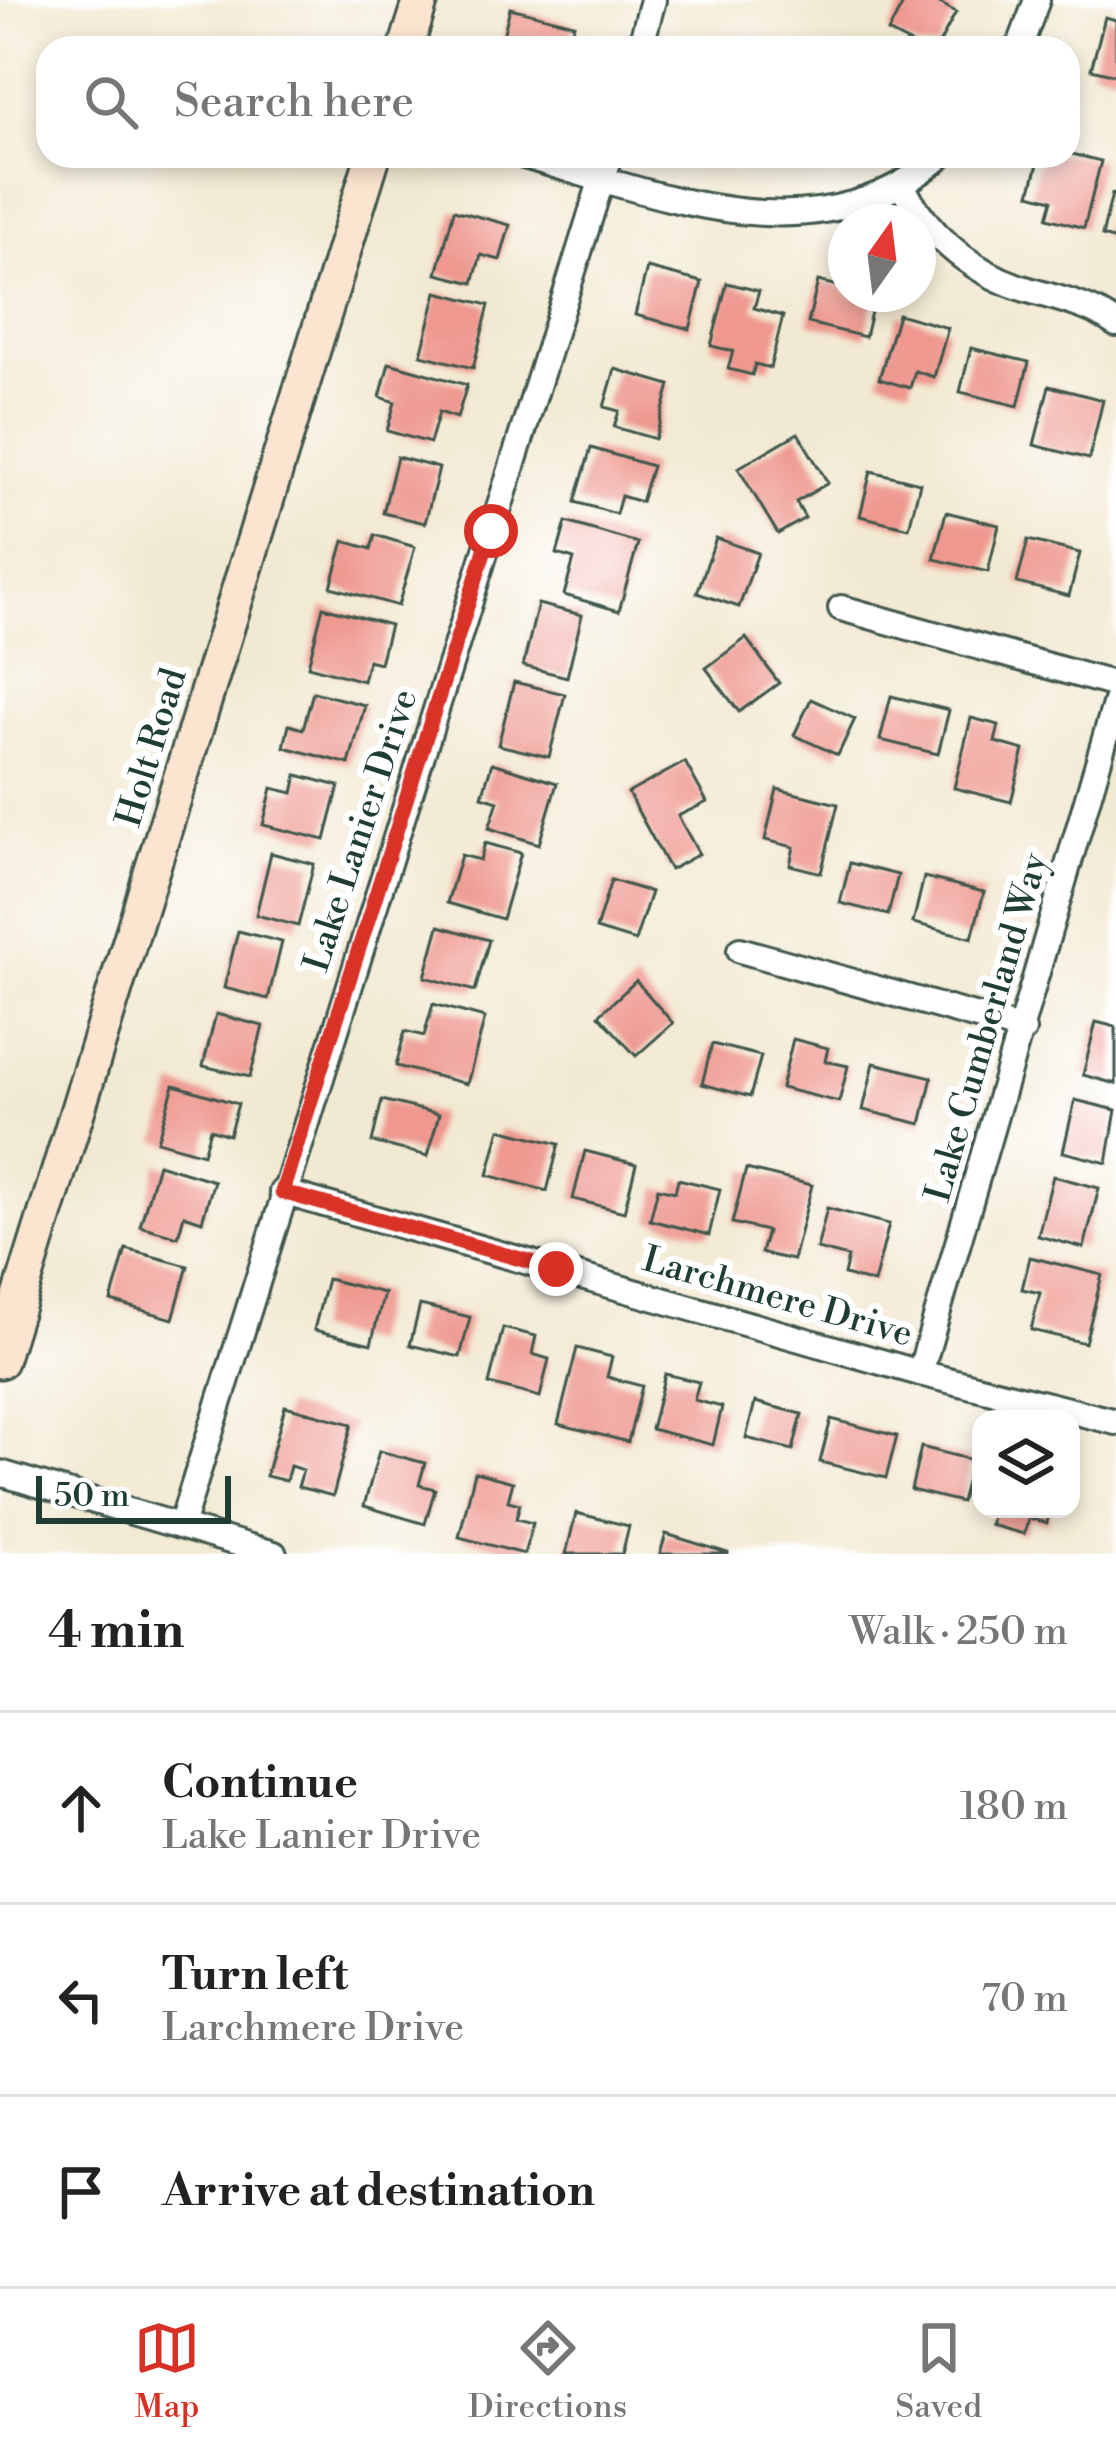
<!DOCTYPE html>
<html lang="en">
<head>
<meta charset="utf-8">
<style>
	body { margin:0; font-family:"Libre Bodoni",serif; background:#f2f2f2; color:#222 }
	.controls { position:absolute; right:36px; bottom:36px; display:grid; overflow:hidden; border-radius:24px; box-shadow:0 6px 18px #0003 }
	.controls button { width:108px; height:108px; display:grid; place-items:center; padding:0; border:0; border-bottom:3px solid #e0e0e0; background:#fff; color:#222; font:60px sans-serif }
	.compass { position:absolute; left:828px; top:204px; width:108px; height:108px; border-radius:50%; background:#fff; box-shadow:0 6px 18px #0003; rotate:14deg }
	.scale { position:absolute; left:36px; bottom:30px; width:195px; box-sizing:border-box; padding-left:12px; border:6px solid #1f3d34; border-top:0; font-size:33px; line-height:42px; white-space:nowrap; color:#1f3d34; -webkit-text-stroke:9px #fff; paint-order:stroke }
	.stop { position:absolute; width:36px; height:36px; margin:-27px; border:9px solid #d93025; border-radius:50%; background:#fff }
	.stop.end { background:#d93025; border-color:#fff; box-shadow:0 3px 12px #0008 }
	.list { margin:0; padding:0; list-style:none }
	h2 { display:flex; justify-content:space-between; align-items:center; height:156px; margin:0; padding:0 48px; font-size:51px }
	h2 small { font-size:39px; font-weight:400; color:#767676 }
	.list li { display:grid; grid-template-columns:78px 1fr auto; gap:36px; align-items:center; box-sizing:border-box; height:192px; padding:0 48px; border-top:3px solid #e0e0e0 }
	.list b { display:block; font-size:45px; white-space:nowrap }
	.list p { margin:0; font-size:39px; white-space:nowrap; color:#767676 }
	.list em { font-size:39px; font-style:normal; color:#767676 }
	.icon { flex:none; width:66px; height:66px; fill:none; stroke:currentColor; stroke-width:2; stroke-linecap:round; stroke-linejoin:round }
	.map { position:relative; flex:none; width:1116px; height:1554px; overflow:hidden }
	.search { position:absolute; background:#fff; box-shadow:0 6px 18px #0003; left:36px; right:36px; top:36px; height:132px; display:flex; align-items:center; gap:30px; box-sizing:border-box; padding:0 42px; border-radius:36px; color:#767676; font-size:45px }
	.sheet { height:732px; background:#fff }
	nav { display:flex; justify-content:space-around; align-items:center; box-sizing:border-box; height:168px; border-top:3px solid #e0e0e0; background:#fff; font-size:33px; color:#767676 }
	nav a { display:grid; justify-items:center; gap:6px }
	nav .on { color:#d93025 }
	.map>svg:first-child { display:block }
	.building { fill:#ee988f }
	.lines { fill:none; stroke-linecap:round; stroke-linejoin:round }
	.street-casing { stroke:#3f574c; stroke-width:30 }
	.secondary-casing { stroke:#3f574c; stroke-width:39 }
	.street { stroke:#fff; stroke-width:24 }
	.secondary { stroke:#fce5d0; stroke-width:33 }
	.route { stroke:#d93025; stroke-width:15 }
	.labels { text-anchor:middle; stroke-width:12; stroke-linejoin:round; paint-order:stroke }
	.street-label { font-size:36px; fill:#1f3d34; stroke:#fff }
</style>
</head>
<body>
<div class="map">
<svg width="1116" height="1554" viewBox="0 0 1116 1554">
	<rect width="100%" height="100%" fill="#fff"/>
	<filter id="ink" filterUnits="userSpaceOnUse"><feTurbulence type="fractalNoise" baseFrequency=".00833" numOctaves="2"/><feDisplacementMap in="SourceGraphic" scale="24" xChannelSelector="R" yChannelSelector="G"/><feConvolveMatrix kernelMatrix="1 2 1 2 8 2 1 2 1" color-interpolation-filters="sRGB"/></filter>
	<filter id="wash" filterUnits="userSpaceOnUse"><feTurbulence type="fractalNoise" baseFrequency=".004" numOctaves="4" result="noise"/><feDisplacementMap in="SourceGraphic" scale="48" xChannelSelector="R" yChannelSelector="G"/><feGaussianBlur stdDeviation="2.7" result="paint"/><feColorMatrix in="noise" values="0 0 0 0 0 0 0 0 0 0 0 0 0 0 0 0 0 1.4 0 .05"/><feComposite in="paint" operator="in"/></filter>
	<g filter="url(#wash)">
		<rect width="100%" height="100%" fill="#f2e9d2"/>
		<g id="blocks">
			<g class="building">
				<path d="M905,0H934L956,12L937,48H919L888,32Z"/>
				<path d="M510,8L574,24L568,48H500Z"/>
				<path d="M1105,17L1116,20V75L1091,69Z"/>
				<path d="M1068,153L1101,161L1084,228L1047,218L1052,200L1030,194L1040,156Z"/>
				<path d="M1112,194L1116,195V240L1102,236Z"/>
				<path d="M454,210L510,225L500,260L481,255L473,283L437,274Z"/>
				<path d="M647,268L702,282L690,329L635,315Z"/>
				<path d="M818,281L846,288V294L875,295L865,337L808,323Z"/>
				<path d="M727,283L759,291L754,308L783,316L770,368L755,364L752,375L728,369L733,351L711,346Z"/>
				<path d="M437,292L489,305L473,368L421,355Z"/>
				<path d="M898,314L948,328L934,377L915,371L910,388L879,379Z"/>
				<path d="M971,348L1029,362L1018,406L960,392Z"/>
				<path d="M389,363L467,385L457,418L439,412L430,443L387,431L395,402L380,397Z"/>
				<path d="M615,369L670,385L655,439L614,427L619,411L604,407Z"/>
				<path d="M1049,386L1103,400L1089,459L1034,445Z"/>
				<path d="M798,433L828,483L796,502L805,518L778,534L738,468Z"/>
				<path d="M591,448L652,466L641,502L621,496L616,514L575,502Z"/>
				<path d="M397,457L439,468L425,523L383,513Z"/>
				<path d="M871,471L920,483L909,528L860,516Z"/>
				<path d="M946,512L999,525L988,572L934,559Z"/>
				<path d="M566,522L638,543L619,611L564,595L574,559L557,554Z"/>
				<path d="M375,535L415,547L398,606L331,587L344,541L371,549Z"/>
				<path d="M716,538L758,553L739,607L697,593Z"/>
				<path d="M1028,540L1080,553L1069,596L1017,583Z"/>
				<path d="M538,604L582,615L567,677L523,666Z"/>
				<path d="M323,607L390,625L380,663L368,660L363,681L308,666Z"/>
				<path d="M746,638L779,683L739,712L706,668Z"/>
				<path d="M514,682L565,694L549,757L498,745Z"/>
				<path d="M313,692L365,705L349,764L284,747L289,725L303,729Z"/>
				<path d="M891,696L949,710L938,754L880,740Z"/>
				<path d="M811,699L855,719L838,755L794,735Z"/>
				<path d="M971,718L999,725L995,742L1024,750L1011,802L954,788Z"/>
				<path d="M685,762L707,802L678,816L699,854L670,870L628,793Z"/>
				<path d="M492,763L557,783L539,844L489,828L498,801L482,796Z"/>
				<path d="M297,775L339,786L325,840L263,825L272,788L293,793Z"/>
				<path d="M777,789L838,804L821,873L790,865L794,847L765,840Z"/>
				<path d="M485,843L521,853L502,919L447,903L461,855L480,860Z"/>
				<path d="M271,853L314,864L298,926L256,915Z"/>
				<path d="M850,863L898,875L888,915L840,903Z"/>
				<path d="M924,877L984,892L972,938L913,923Z"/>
				<path d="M611,880L651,892L635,941L596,929Z"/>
				<path d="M439,926L489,940L475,991L425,977Z"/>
				<path d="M238,931L282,942L268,999L224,988Z"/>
				<path d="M636,981L673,1023L636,1056L599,1015Z"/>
				<path d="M433,1004L485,1018L467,1084L396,1066L405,1031L424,1036Z"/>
				<path d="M216,1014L263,1026L250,1077L203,1066Z"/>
				<path d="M1096,1022L1116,1027V1084L1083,1075Z"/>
				<path d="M793,1039L828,1048L825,1061L848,1066L839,1102L781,1088Z"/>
				<path d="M712,1044L761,1056L750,1097L702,1084Z"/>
				<path d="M874,1063L932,1077L921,1124L863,1110Z"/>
				<path d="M174,1085L238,1104L229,1135L210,1129L203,1154L157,1141Z"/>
				<path d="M382,1100L439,1114L428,1156L372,1142Z"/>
				<path d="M1075,1100L1116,1110L1107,1163L1063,1152Z"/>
				<path d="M500,1129L559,1144L547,1191L488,1175Z"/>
				<path d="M585,1151L636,1164L624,1212L573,1199Z"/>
				<path d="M158,1164L214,1181L202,1221L184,1215L178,1237L140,1226Z"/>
				<path d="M746,1169L812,1185L793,1260L761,1253L767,1231L732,1223Z"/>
				<path d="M1053,1176L1099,1188L1084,1248L1038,1236Z"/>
				<path d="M678,1179L720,1189L709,1235L650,1220L658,1188L675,1192Z"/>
				<path d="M827,1208L889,1224L874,1283L844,1275L848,1257L817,1249Z"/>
				<path d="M126,1249L188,1266L173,1319L111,1301Z"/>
				<path d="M1030,1257L1102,1275L1085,1343L1031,1330L1040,1293L1022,1289Z"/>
				<path d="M327,1279L384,1293L371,1344L314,1330Z"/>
				<path d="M420,1305L470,1317L460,1357L410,1345Z"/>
				<path d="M503,1328L536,1336L532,1354L549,1359L540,1397L489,1384Z"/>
				<path d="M577,1348L612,1357L607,1377L642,1386L628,1442L558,1424Z"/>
				<path d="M665,1374L699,1382L694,1400L722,1407L713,1445L651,1429Z"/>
				<path d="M755,1402L802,1414L793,1450L746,1438Z"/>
				<path d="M285,1406L352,1424L333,1496L298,1487L303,1470L290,1466L286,1481L266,1476Z"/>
				<path d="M831,1419L897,1436L886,1478L820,1462Z"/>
				<path d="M921,1447L972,1460L961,1502L911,1490Z"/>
				<path d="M379,1451L425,1463L419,1485L435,1489L425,1524L364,1506Z"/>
				<path d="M475,1472L513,1482L508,1501L520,1504L516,1519L533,1523L524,1554L459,1537Z"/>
				<path d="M994,1509H1050L1047,1523L1029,1518L1024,1534L990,1525Z"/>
				<path d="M576,1513L629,1526L622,1554H566Z"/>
				<path d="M666,1534L728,1553V1554H660Z"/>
			</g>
		</g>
	</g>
	<g filter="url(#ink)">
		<use href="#blocks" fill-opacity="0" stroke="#3f574c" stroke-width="3"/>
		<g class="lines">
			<defs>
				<g id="street">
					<path d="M640,48L653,0"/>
					<path d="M1019,48L1037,0"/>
					<path d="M524,156C661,195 816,263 941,156"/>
					<path d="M901,184C926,232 967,269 1019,287C1052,298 1087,303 1116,324"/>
					<path d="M841,608L1116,685"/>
					<path d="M740,950L1023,1030"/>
					<path d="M282,1192L920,1373L1116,1422"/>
					<path d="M920,1373L1116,701"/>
					<path d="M0,1473L274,1554"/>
					<path d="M181,1526L609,156"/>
				</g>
				<g id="secondary">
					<path d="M406,48L421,0"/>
					<path d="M0,1361L373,156"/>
				</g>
			</defs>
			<use href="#street" class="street-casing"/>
			<use href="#secondary" class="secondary-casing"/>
			<use href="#street" class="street"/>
			<use href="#secondary" class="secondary"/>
		</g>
	</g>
	<g class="lines" filter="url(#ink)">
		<path class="route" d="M491,531L282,1192L556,1269"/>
	</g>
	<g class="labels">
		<g class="street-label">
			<text transform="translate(150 747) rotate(-73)" y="13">Holt Road</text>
			<text transform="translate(359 830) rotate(-72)" y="13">Lake Lanier Drive</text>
			<text transform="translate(985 1027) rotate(-74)" y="13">Lake Cumberland Way</text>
			<text transform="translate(778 1295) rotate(16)" y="13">Larchmere Drive</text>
		</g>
	</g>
</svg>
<div class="controls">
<button><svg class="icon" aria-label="layers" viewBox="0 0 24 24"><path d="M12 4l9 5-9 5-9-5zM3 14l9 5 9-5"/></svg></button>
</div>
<svg class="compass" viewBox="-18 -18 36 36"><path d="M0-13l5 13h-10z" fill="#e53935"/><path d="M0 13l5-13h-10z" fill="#767676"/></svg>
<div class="scale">50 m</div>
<div class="stop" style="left:491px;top:531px"></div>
<div class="stop end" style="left:556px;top:1269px"></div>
<div class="search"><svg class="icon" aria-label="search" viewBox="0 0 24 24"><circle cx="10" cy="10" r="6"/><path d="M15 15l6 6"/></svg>Search here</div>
</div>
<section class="sheet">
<h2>4 min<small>Walk · 250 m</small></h2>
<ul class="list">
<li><svg class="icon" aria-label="ahead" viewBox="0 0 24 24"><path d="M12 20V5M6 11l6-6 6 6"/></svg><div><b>Continue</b><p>Lake Lanier Drive</p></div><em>180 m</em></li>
<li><svg class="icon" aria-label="left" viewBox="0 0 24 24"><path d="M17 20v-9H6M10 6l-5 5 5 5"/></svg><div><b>Turn left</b><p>Larchmere Drive</p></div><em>70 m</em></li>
<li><svg class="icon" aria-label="arrive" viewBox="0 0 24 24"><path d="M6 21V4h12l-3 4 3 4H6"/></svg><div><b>Arrive at destination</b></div></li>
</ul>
</section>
<nav>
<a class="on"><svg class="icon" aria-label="map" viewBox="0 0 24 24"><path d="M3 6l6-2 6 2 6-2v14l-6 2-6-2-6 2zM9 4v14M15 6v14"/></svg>Map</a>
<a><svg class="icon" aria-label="directions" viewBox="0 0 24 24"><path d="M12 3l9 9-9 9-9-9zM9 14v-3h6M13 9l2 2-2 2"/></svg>Directions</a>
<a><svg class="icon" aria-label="saved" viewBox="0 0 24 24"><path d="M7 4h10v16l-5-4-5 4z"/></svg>Saved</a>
</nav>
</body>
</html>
